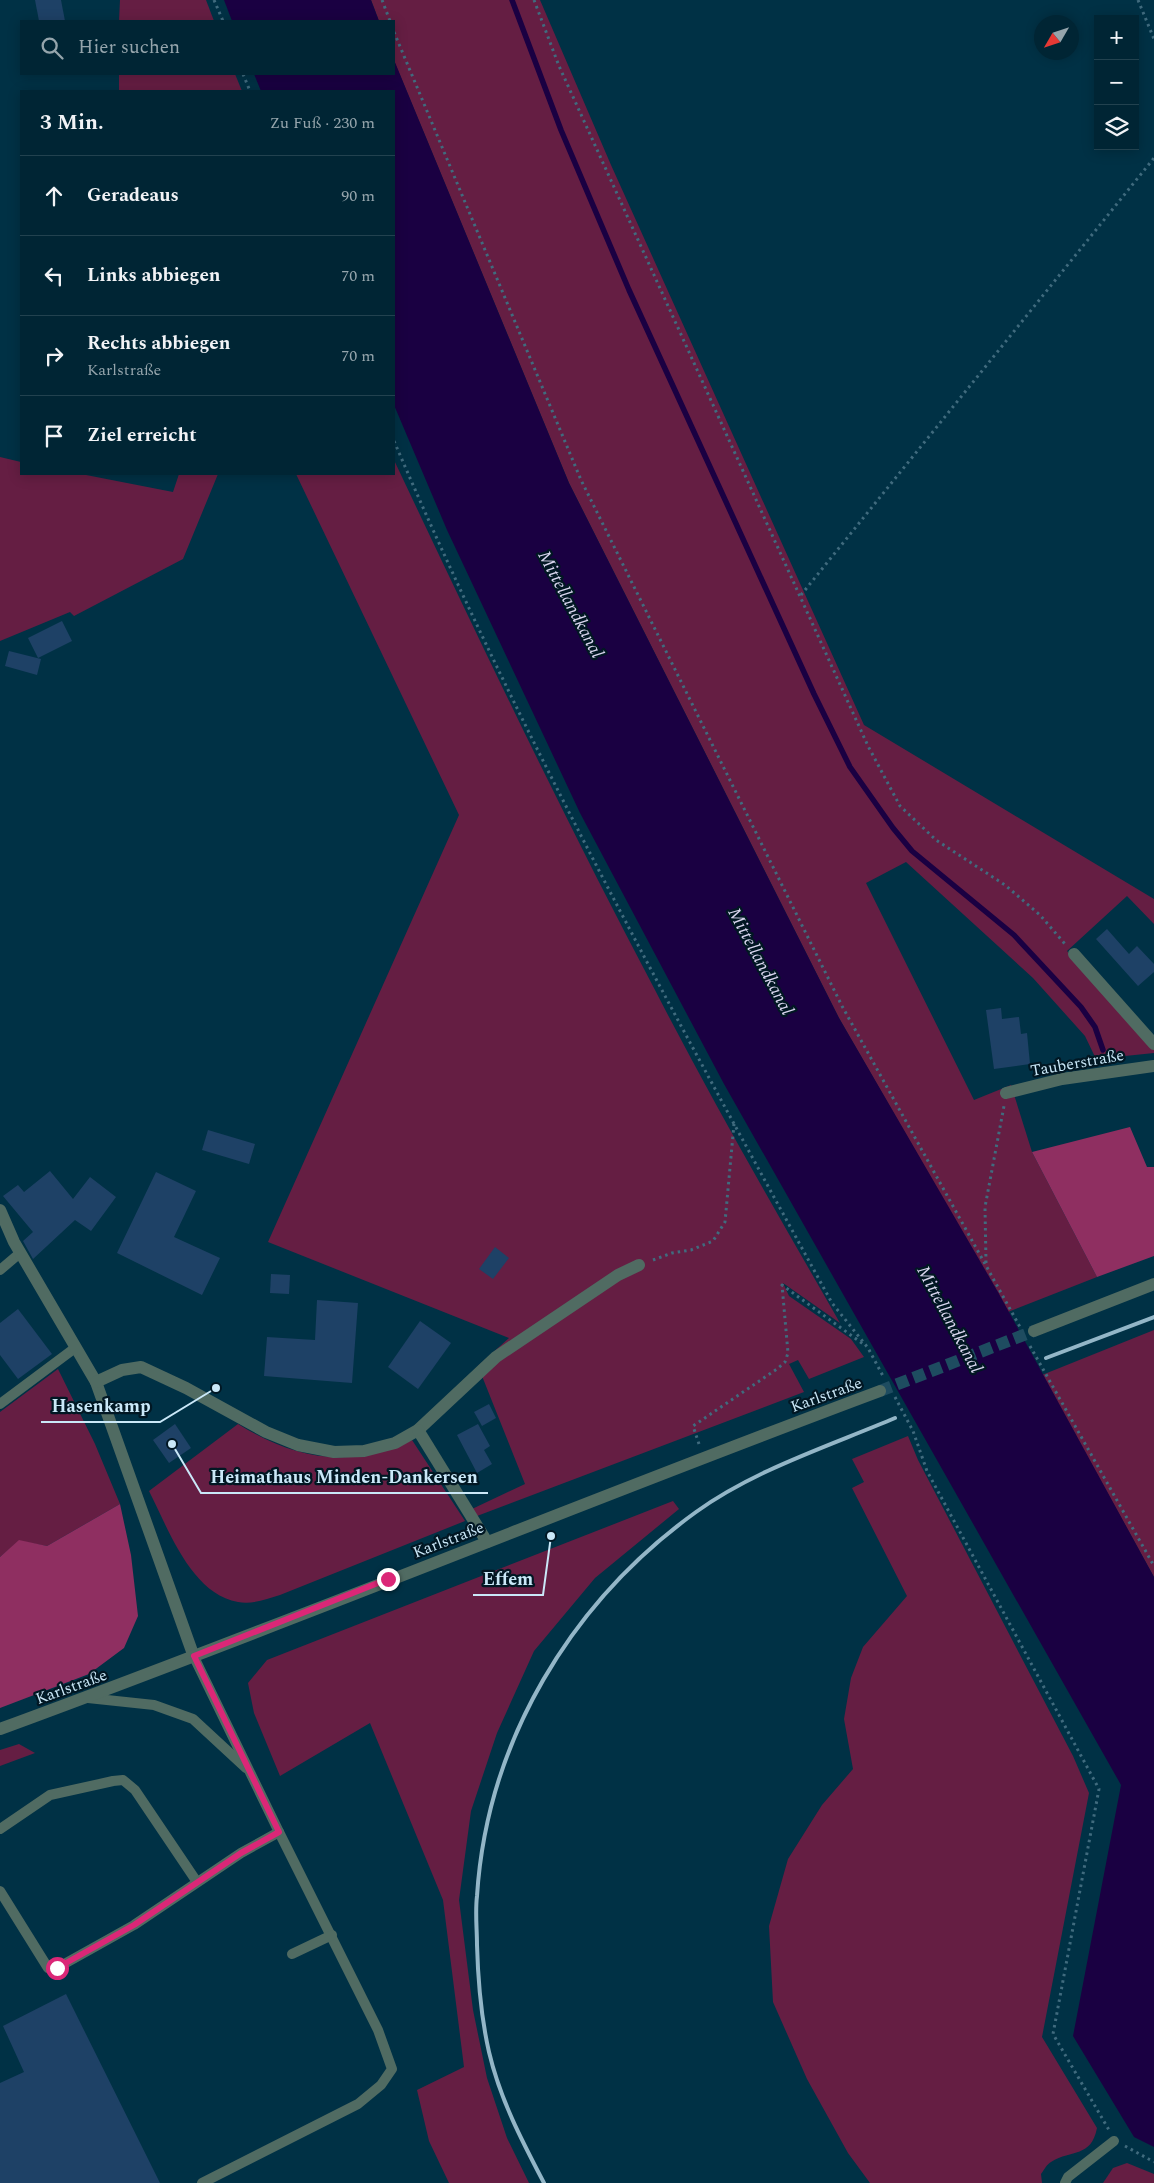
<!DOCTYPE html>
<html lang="de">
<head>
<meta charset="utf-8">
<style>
	body { margin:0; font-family:Spectral,serif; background:#0a2d3c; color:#f1f3f6 }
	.controls { position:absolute; right:15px; top:15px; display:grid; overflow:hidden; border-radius:0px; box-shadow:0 2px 12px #0003 }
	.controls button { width:45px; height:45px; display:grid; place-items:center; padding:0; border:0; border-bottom:1px solid #22424f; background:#002534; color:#f1f3f6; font:25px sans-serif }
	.compass { position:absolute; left:1034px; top:15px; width:45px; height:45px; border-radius:50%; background:#002534; box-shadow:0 2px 12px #0003; rotate:231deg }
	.stop { position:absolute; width:15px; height:15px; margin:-11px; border:4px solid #db2777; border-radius:50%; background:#fff }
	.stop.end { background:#db2777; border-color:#fff; box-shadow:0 1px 5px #0008 }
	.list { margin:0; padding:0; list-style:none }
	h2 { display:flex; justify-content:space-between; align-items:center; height:65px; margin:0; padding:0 20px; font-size:21px }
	h2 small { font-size:16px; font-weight:400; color:#95a5ac }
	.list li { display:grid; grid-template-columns:32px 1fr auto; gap:15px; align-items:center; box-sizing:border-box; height:80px; padding:0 20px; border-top:1px solid #22424f }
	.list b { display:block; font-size:19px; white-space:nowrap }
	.list p { margin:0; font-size:16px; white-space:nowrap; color:#95a5ac }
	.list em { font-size:16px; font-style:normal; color:#95a5ac }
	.icon { flex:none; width:28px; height:28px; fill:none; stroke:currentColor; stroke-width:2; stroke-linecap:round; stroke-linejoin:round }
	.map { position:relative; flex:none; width:1154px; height:2183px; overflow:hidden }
	.search { position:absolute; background:#002534; box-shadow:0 2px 12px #0003; left:20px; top:20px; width:375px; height:55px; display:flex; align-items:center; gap:12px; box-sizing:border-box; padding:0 18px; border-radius:0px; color:#95a5ac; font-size:19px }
	.panel { position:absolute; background:#002534; box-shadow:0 2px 12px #0003; left:20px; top:90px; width:375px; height:385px; border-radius:0px }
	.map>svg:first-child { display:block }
	.green { fill:#651e43 }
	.forest { fill:#8f2f61 }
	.water { fill:#1a0042 }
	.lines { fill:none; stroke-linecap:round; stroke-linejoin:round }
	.stream { stroke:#1a0042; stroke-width:5.5 }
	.building { fill:#1e4166 }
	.tertiary-tunnel { stroke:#1e4c60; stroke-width:12; stroke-dasharray:12 6; stroke-linecap:butt }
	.path { stroke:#406b7e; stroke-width:3; stroke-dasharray:2.5 4; stroke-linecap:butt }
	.service { stroke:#506b62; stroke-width:10 }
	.minor { stroke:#506b62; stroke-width:12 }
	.tertiary { stroke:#506b62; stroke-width:12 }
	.rail { stroke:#93b6c7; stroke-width:4 }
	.route { stroke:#db2777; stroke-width:6 }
	.labels { text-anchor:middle; stroke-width:4.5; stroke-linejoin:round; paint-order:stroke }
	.street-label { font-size:16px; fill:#cae8f8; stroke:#011723 }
	.water-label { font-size:18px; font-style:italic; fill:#d9d6ef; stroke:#011723 }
	.leader { fill:none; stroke:#cae8f8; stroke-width:2 }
	.callout-dot { fill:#cae8f8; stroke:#011723; stroke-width:2 }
	.callout-label { font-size:18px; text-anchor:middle; font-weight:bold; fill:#cae8f8; stroke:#011723; stroke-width:4.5; stroke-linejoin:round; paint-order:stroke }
</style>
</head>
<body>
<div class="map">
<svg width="1154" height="2183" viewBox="0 0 1154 2183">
	<rect width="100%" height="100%" fill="#003145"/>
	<g class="green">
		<path d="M120,0H206L214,21H119Z"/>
		<path d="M371,0H540L611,165L864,725L1154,899V924L1127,896L1067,951L1154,1049V1053L1096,1059L1085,1036L1033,978L906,862L866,883L974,1100L1011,1085L1032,1152L1097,1277L1008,1312L839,1018L569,483L395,63L394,21H379Z"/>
		<path d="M119,74H235L242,91H119Z"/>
		<path d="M0,457L21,462V474H81L173,492L179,474H218L183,559L74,616L70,612L0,641Z"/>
		<path d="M394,460C478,638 563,816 655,990C713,1103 777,1213 840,1323L783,1283L789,1296L851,1339L864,1357L809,1379L798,1360L789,1364L804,1392L477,1516L472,1509L525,1484L478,1366L509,1338L268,1242L459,815L296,474H394Z"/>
		<path d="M1154,1330V1577L1042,1375Z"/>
		<path d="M58,1369L95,1444L120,1504L47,1546L19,1541L0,1557V1412Z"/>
		<path d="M238,1424C296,1460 350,1469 412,1440L465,1521L280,1595C266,1599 252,1605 238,1602C191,1594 168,1528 149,1491Z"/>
		<path d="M908,1436L918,1460L1073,1756L1089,1793L1042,2037L1097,2128C1091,2158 1072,2149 1051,2162C1047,2164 1044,2170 1041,2174L1042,2183H870L848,2153L807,2079L773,2002L769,1926L788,1859L822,1805L853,1769L844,1719L851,1678L863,1647L907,1596L852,1488L864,1482L852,1459Z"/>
		<path d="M673,1501L679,1509L595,1578L534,1651L497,1733L471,1811L459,1900L473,2010L487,2078L507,2138L529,2183H449L429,2141L417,2090L464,2067L443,1900L370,1723L280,1776L254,1713L248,1683L267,1660Z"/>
		<path d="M19,1744L35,1753L0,1766V1750Z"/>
		<path d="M1127,2163L1154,2174V2183H1103L1113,2168Z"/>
	</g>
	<g class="forest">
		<path d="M1130,1127L1147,1167H1154V1256L1097,1277L1032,1152Z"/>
		<path d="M120,1504L131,1555L138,1616L124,1648L89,1674L0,1708V1557L19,1540L47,1546Z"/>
	</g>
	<g class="water">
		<path d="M224,0H371L379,21H232Z"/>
		<path d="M394,60L569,483L839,1018L998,1292L1154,1577V2147L1134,2137L1073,2036L1121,1785L724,1084L580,813L447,530L394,405V91H261L254,74H394Z"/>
	</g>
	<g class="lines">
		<path class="stream" d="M512,0L561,130L629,290L814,694L850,767L893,828L912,851L1014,935L1081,1007L1095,1027L1103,1050"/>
	</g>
	<g class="building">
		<path d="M35,0H61L65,21H39Z"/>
		<path d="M62,621L72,641L38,658L28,638Z"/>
		<path d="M9,651L41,659L37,675L5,666Z"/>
		<path d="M1107,929L1129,954L1137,946L1154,964V972L1138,986L1096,939Z"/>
		<path d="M1001,1008L1002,1019L1019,1017L1021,1034L1027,1033L1030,1064L994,1069L986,1010Z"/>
		<path d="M208,1130L255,1144L249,1164L202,1150Z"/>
		<path d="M50,1171L73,1199L90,1177L116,1197L91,1231L75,1220L33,1259L23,1241L33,1232L3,1196L18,1185L24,1192Z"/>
		<path d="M156,1172L196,1191L174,1237L220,1258L202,1295L117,1253Z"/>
		<path d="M495,1247L509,1258L493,1279L479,1269Z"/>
		<path d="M271,1274L290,1275L289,1294L270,1293Z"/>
		<path d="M317,1300L358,1303L352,1383L264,1376L267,1337L315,1340Z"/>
		<path d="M18,1309L52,1354L18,1379L0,1355V1323Z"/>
		<path d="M420,1321L451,1343L418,1389L388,1367Z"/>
		<path d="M489,1404L496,1418L482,1426L474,1412Z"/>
		<path d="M175,1424L191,1448L169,1463L153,1440Z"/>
		<path d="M478,1424L490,1446L484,1450L492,1464L477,1473L457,1435Z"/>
		<path d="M66,1994L160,2183H0V2083L24,2072L3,2026Z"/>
	</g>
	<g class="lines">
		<path class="tertiary-tunnel" d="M880,1391L1034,1331"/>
		<g class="path">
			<path d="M214,0L223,21"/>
			<path d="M382,0L390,21"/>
			<path d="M534,0L559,66L868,746L900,806L936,840L1005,885L1040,915L1065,944"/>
			<path d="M1138,0L1154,39"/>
			<path d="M394,32L581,480L842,1006L1020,1327"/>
			<path d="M243,74L250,91"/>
			<path d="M394,441C521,738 677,1020 832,1303L868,1348L883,1376"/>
			<path d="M801,595L1154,158"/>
			<path d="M653,1260L672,1253L691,1250L713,1241L725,1222L734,1124"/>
			<path d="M986,1263L985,1207L1004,1106"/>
			<path d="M1030,1346L1154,1566"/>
			<path d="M895,1397L913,1431L927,1471L1099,1789L1053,2034L1109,2130"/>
			<path d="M699,1444L693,1426L777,1369L785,1362L788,1353L782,1285L863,1344"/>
			<path d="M1125,2146L1154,2162"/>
		</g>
		<g class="service">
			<path d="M0,1270L20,1253"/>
			<path d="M0,1404L75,1348"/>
			<path d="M194,1657L279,1832L378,2030L392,2069L381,2085L358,2104L202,2183"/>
			<path d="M88,1698L154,1705L193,1719L246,1768"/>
			<path d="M0,1829L50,1795L113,1781L123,1780L135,1790L197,1882"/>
			<path d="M0,1891L48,1968H57L134,1925L241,1853L279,1832"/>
			<path d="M292,1954L332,1935"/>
			<path d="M1065,2183L1068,2177L1114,2141"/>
		</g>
		<g class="minor">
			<path d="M1074,954L1154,1044"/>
			<path d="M1006,1093L1062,1079L1154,1066"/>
			<path d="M0,1210L14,1242L96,1382L194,1657"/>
			<path d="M96,1382L122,1370L141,1367L186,1388L266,1432L298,1445L334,1452L364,1451L395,1443L418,1430L496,1357L618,1275L639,1265"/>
			<path d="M418,1430L487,1542"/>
		</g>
		<g class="tertiary">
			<path d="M1034,1331L1154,1284"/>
			<path d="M0,1729C295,1621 585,1501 880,1391"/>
		</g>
		<g class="rail">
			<path d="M1046,1358L1154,1317"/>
			<path d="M544,2183C522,2141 500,2099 489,2052C481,2017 478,1981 477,1945C477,1929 475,1912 477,1896C487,1741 571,1602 696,1512C754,1470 829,1446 895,1418"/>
		</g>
	</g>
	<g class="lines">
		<path class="route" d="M57,1968L134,1925L241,1853L279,1832L194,1656L388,1579"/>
	</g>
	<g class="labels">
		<g class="street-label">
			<text transform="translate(1077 1062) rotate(-10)" y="6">Tauberstraße</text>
			<text transform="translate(826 1394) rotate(-20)" y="6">Karlstraße</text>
			<text transform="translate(448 1539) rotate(-21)" y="6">Karlstraße</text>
			<text transform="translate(71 1686) rotate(-20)" y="6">Karlstraße</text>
		</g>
		<g class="water-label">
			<text transform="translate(571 604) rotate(62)" y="6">Mittellandkanal</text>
			<text transform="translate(761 961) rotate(62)" y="6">Mittellandkanal</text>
			<text transform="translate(950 1319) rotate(62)" y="6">Mittellandkanal</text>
		</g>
	</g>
	<path class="leader" d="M216 1388L160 1422H41M172 1444L201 1493H488M551 1536L543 1595H473"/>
	<g class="callout-dot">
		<circle cx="216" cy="1388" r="5"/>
		<circle cx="172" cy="1444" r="5"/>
		<circle cx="551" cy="1536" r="5"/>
	</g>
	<g class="callout-label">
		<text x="101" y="1412">Hasenkamp</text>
		<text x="344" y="1483">Heimathaus Minden-Dankersen</text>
		<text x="508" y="1585">Effem</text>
	</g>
</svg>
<div class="controls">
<button>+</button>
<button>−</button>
<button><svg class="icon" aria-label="layers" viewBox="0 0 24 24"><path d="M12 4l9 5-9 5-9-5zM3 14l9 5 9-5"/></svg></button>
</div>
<svg class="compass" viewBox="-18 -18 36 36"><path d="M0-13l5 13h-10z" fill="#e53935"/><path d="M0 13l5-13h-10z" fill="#95a5ac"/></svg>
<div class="stop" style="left:57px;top:1968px"></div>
<div class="stop end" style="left:388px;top:1579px"></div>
<div class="search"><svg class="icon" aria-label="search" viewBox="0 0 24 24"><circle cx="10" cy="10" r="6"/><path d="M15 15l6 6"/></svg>Hier suchen</div>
<section class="panel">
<h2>3 Min.<small>Zu Fuß · 230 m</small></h2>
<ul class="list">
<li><svg class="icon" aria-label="ahead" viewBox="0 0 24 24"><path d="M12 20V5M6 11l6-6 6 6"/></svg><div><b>Geradeaus</b></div><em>90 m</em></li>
<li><svg class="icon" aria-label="left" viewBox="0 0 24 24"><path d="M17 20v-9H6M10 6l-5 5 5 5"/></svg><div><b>Links abbiegen</b></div><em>70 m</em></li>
<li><svg class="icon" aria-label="right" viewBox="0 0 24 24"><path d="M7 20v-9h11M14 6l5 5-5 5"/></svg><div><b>Rechts abbiegen</b><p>Karlstraße</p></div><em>70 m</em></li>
<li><svg class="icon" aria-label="arrive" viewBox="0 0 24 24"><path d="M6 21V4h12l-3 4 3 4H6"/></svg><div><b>Ziel erreicht</b></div></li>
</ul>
</section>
</div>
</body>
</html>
